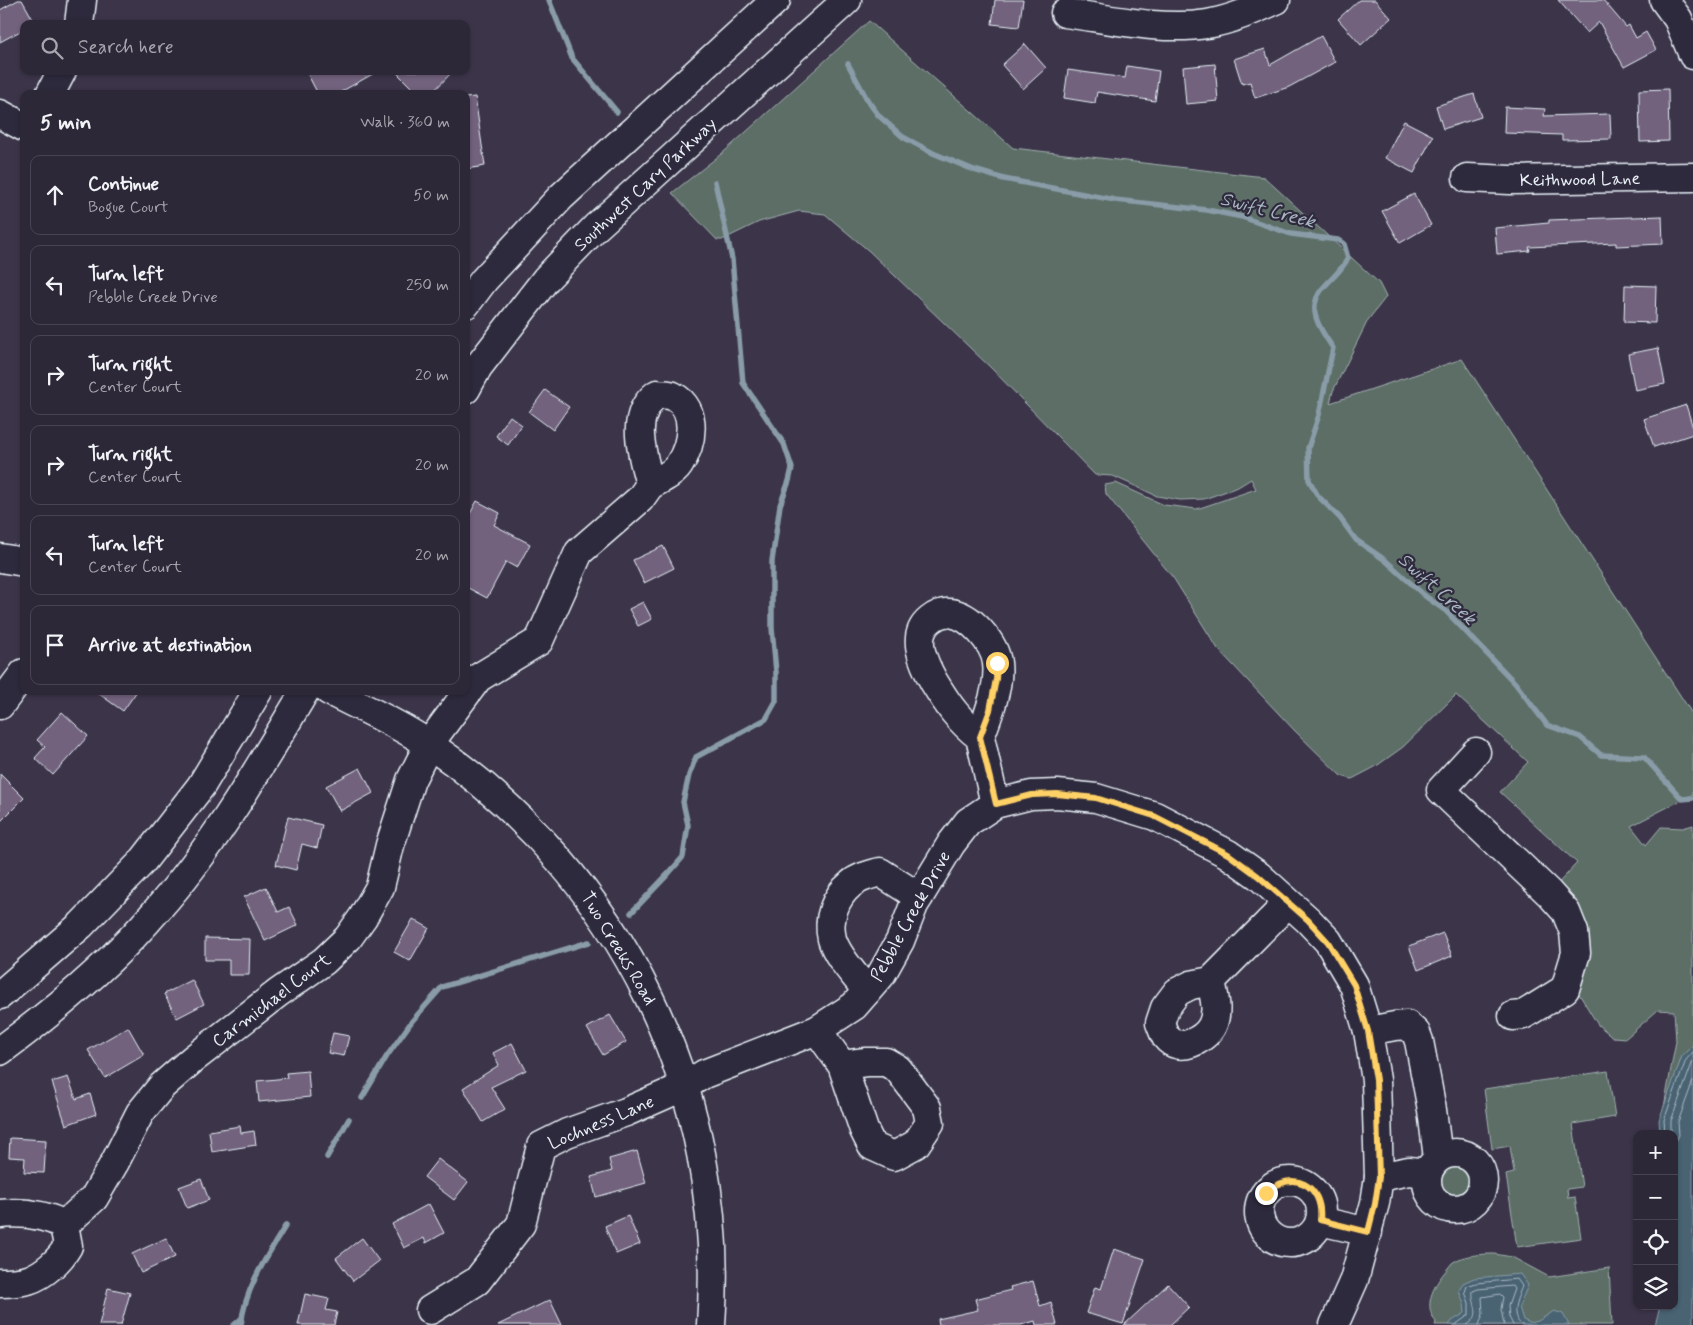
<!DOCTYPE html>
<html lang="en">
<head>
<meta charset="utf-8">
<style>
	body { margin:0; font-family:Mynerve,sans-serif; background:#353040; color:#f1f3f6 }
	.controls { position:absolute; right:15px; bottom:15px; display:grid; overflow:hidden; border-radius:10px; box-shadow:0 1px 4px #0004 }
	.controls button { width:45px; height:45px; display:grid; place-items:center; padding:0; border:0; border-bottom:1px solid #484453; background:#2d2838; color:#f1f3f6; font:25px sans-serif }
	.stop { position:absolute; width:15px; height:15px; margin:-11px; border:4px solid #ffd166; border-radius:50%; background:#fff }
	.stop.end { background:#ffd166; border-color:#fff; box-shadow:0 1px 5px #0008 }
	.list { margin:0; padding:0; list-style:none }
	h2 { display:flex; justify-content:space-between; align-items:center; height:65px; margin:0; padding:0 20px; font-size:21px }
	h2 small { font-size:16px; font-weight:400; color:#a7a6ae }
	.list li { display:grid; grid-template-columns:32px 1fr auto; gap:15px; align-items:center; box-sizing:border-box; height:80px; margin:0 10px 10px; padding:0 10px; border:1px solid #484453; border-radius:10px }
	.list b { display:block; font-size:19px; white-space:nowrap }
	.list p { margin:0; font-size:16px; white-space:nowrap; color:#a7a6ae }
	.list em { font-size:16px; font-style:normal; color:#a7a6ae }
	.icon { flex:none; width:28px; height:28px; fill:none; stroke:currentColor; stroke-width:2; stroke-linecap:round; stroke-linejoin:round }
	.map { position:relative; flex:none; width:1693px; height:1325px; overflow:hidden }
	.search { position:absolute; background:#2d2838; box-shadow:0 1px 4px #0004; left:20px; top:20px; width:450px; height:55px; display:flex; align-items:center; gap:12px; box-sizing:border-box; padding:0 18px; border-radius:10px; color:#a7a6ae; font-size:19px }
	.panel { position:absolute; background:#2d2838; box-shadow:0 1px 4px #0004; left:20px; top:90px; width:450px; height:605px; border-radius:10px }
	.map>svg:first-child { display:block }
	.green { fill:#5c6e66; stroke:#a2b0af }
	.water { fill:#4a6373; stroke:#899ca8 }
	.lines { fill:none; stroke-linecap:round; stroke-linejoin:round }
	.shore { stroke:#a9b8c3; stroke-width:1 }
	.stream { stroke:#899ca8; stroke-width:5.5 }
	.building { fill:#72627d; stroke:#e8f1f8 }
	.minor-casing { stroke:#e8f1f8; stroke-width:31 }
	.major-casing { stroke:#e8f1f8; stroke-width:31 }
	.minor { stroke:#2f2a3d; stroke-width:28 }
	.major { stroke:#2f2a3d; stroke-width:28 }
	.route { stroke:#ffd166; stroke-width:6 }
	.labels { text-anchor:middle; stroke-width:4.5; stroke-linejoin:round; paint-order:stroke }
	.street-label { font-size:18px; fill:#e8f1f8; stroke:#2f2a3d }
	.water-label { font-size:19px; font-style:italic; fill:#a9b8c3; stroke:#2f2a3d }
</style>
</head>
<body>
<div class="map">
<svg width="1693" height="1325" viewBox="0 0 1693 1325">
	<rect width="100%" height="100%" fill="#3c354a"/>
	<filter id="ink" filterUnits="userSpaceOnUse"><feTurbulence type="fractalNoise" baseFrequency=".02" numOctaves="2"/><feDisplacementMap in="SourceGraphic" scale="10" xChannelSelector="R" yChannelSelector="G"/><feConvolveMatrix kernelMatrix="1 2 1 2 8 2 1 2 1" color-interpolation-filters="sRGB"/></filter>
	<g filter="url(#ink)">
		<g class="green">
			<path d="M869,21L1013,148L1264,177L1379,283L1386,297L1368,320L1333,391L1330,403L1462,359L1693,715V794L1631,826L1646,845L1661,827L1683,828L1693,825V1045L1682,1057L1664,1107L1676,1041L1674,1011L1658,1010L1626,1038L1613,1037L1598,1025L1573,984L1554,888L1577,863L1500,792L1528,762L1456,695L1403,747L1375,767L1352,779L1341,776L1295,731L1218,649L1174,579L1106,494L1105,485L1116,483L1164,505L1197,509L1256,489L1251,479L1238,487L1204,499L1180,500L1157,496L1113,476L1095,475L991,368L869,251L825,214L799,211L759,222L722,240H717L672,193L725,151Z"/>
			<path d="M1608,1071L1615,1117L1573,1124L1582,1187L1567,1189L1568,1198L1575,1197L1581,1238L1517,1247L1506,1175L1514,1173L1510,1146L1492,1149L1484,1089Z"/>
			<circle cx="1456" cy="1180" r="18"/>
			<path d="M1494,1254L1512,1257L1549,1277L1609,1268L1612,1325H1435L1436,1322C1423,1306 1433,1287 1444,1273C1447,1270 1449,1266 1452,1263C1462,1255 1482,1254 1494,1254Z"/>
		</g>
		<g class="water">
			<path d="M1693,1045V1325H1655L1660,1306H1674V1134H1660L1659,1120L1682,1056Z"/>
			<path d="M1520,1274L1528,1285L1519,1307L1523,1320L1530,1323L1538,1321L1554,1311L1563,1314L1569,1325H1449L1452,1321L1465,1313L1464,1304L1459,1291L1463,1283L1474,1278Z"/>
		</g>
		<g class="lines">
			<g class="shore">
				<path d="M1665,1134L1664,1120L1686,1060L1693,1052"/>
				<path d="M1671,1134V1121L1693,1061"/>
				<path d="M1674,1145L1679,1135L1678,1122L1693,1081"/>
				<path d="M1455,1325L1469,1315V1303L1465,1292L1467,1286L1476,1283L1517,1279L1522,1286C1518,1298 1508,1315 1522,1325"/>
				<path d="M1467,1325C1484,1315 1471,1304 1473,1291L1478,1289L1512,1286L1514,1289L1508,1306L1509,1317L1513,1325"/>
				<path d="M1479,1325L1483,1314L1482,1297L1500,1294L1503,1297L1501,1309L1504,1325"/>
			</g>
			<g class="stream">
				<path d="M549,0L572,58L617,112"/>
				<path d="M848,64L868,101L879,116L903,137L933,153L974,170L1004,179L1115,200L1207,210L1242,217L1291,234L1338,240L1344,244L1348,258C1342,270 1332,278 1323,288C1305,309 1320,329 1333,348L1319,415L1308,448L1309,480L1318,496L1340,518L1356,540L1385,560L1425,596L1446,611L1515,683L1547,725L1580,737L1601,755L1644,757L1682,799L1693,798"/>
				<path d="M631,913L669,873L683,857L688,825L683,802L689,775L696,757L766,719L776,701V672L772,628V561L780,505L789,481L792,468L784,444L743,383L732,259L715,182"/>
				<path d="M362,1098L387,1056L412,1021L442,987L589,942"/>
				<path d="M327,1157L349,1119"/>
				<path d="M234,1325L242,1318"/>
				<path d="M241,1325C245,1288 267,1256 286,1225"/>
			</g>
		</g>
		<g class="building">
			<path d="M18,0H22L35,23L24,24V29L0,42V10Z"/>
			<path d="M995,0H1023L1019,27L992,24Z"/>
			<path d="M1359,0H1375L1391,18L1361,45L1338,19Z"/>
			<path d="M1558,0H1603L1626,27L1629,25L1636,38L1646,32L1656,50L1624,67L1599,22L1587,33Z"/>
			<path d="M1321,36L1335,62L1289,87L1255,98L1250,82L1242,84L1234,59L1265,49L1270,65Z"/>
			<path d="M1025,44L1046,68L1023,89L1002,65Z"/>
			<path d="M1215,64L1218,101L1186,104L1183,67Z"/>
			<path d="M1127,66L1159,71L1155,101L1097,92L1095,103L1064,98L1068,70L1125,78Z"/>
			<path d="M306,71H378L337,94H318Z"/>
			<path d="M395,71H453L431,94H418Z"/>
			<path d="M1668,89L1669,141L1640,142L1639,90Z"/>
			<path d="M1474,94L1481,117L1443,129L1436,106Z"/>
			<path d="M475,97L485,166L466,169V98Z"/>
			<path d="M1505,107L1545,109L1544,116L1610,114L1611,139L1562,140V135L1504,133Z"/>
			<path d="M1404,121L1433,136L1414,173L1385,158Z"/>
			<path d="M1414,194L1431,225L1400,243L1382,211Z"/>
			<path d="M1662,216L1663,244L1616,246V243L1529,247L1530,251L1497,254L1495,228L1549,223V220Z"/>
			<path d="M1625,285L1656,286L1655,323L1624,322Z"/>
			<path d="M1658,348L1665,384L1635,390L1628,354Z"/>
			<path d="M545,390L569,407L553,430L529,412Z"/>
			<path d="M1686,405L1693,428V434L1654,447L1644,419Z"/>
			<path d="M510,416L522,425L508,445L496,436Z"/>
			<path d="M477,501L500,513L494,525L530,544L517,568L506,562L487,598L466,587V521Z"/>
			<path d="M663,546L674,568L644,583L633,560Z"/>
			<path d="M643,602L652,619L638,626L629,609Z"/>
			<path d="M95,691H137L123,711Z"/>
			<path d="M62,712L88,736L53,775L35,758L45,747L37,740Z"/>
			<path d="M360,768L373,793L340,811L326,786Z"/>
			<path d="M0,774L24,798L0,822Z"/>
			<path d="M288,817L322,825L317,848L302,844L296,870L276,865Z"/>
			<path d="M266,887L278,912L289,907L298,925L265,941L244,897Z"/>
			<path d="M413,919L429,928L410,961L394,952Z"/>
			<path d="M1443,933L1452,956L1418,970L1409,946Z"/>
			<path d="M205,938L250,939L249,975H229V960H205Z"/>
			<path d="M192,980L204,1004L177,1018L164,994Z"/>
			<path d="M610,1015L626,1042L603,1055L587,1028Z"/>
			<path d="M128,1027L144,1055L105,1078L88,1050Z"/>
			<path d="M333,1033L349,1036L344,1056L328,1053Z"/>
			<path d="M512,1043L526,1070L491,1087L505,1109L483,1122L463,1088L499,1065L493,1053Z"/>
			<path d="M308,1071L310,1097L259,1102L257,1081L287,1078L286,1073Z"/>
			<path d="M68,1077L76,1099L90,1094L96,1114L66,1125L52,1082Z"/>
			<path d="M240,1126L241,1133L254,1131L256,1145L212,1152L209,1131Z"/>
			<path d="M10,1138L46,1140L44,1173L24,1172L25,1158L9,1157Z"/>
			<path d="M637,1151L646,1183L596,1197L591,1177L612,1171L609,1159Z"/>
			<path d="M438,1159L468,1182L454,1200L424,1177Z"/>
			<path d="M201,1179L209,1200L187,1208L179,1187Z"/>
			<path d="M429,1204L444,1233L426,1243L424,1238L404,1248L392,1224Z"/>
			<path d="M628,1216L640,1244L616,1254L605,1226Z"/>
			<path d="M166,1238L175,1257L141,1273L132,1254Z"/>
			<path d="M362,1238L379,1261L353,1281L336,1258Z"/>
			<path d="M1114,1249L1145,1259L1123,1324L1086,1313L1095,1287L1101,1289Z"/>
			<path d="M1033,1281L1040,1306L1051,1302L1057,1325H1036L1035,1321L1021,1325H939L938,1319L978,1310L975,1299L1011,1290L1010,1287Z"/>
			<path d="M1168,1284L1189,1307L1170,1325H1124Z"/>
			<path d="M108,1288L130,1293L121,1325H99Z"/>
			<path d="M305,1294L329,1299L326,1310L337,1312L334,1325H298Z"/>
			<path d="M550,1300L562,1325H498Z"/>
		</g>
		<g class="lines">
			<defs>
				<g id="minor">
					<path d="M1664,0L1678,19L1693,55"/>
					<path d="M1065,13C1110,19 1162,31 1207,24C1231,20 1254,10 1276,0"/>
					<path d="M79,24L82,0"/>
					<path d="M50,94L62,71"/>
					<path d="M0,114L24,127"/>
					<path d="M1467,178L1510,180L1693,177"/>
					<path d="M0,558L24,562"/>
					<path d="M329,691C363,708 399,724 430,745C622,875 728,1094 711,1325"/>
					<path d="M0,705L24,673"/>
					<path d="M980,737C988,716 1000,686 997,663C995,644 971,615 950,613C943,612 935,616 930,620C910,636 924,664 934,682C948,705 959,721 980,737L995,804"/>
					<path d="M1476,752L1441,790L1549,893L1566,912L1574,932L1576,953L1565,989L1523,1015L1513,1016"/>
					<path d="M1211,981C1214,996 1219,1011 1212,1026C1204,1040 1179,1054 1166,1037C1164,1034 1162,1028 1160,1023L1165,1008L1177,992L1191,985L1211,981L1288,903"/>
					<path d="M867,991C856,976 837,957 832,939C827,919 835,897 851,884C859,877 870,875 880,872L919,897"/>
					<path d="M817,1030L842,1065L864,1130L872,1146L894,1156L916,1144L930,1123L927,1108L898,1069L886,1062H866L842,1065"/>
					<path d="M1368,1031L1395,1026L1407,1025L1416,1033L1419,1041L1432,1110L1438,1158"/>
					<circle cx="1455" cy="1181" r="28"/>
					<path d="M1379,1177L1409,1171L1428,1173"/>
					<circle cx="1290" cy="1212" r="31"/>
					<path d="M0,1214C22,1212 44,1214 64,1225L68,1246C60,1260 44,1275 28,1280C20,1282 9,1283 0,1283"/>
					<path d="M1320,1221L1368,1232"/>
					<path d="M64,1225L94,1198L115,1162L140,1113L162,1086L193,1059L278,993L324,961L348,938L363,917L380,887L390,845L411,780L429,744L478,678L539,641L579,552L640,499L650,485C643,455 628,416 657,394C662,395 669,394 673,396C699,409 692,445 679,465C673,474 660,480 650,485"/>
					<path d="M430,1310L477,1281L521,1224L541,1146L567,1133L626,1112L685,1086L704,1074L817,1030L854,1006L881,975L900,941L914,905L951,844L968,822L995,804L1031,795L1057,794L1096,798L1155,816L1228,854L1259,876L1308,920L1328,941L1354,985L1368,1031L1376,1080L1379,1177L1375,1203L1354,1280L1334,1325"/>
				</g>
				<g id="major">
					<path d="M466,304L484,280L561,197L776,0"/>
					<path d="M466,389L478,367L546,279L596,227L847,0"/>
					<path d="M0,995L81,925L142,862L201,786L258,691"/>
					<path d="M0,1051C57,1009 111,964 157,910C216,844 260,766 305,691"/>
				</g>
			</defs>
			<use href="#minor" class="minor-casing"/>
			<use href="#major" class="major-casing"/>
			<use href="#minor" class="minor"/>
			<use href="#major" class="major"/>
		</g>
	</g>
	<g class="lines" filter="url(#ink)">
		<path class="route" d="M997,663L996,679L990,710L980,737L996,804L1032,795L1057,794L1096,798L1154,816L1228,854L1258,876L1308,920L1328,942L1354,985L1368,1031L1376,1080L1379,1177L1375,1204L1368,1232L1320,1220C1324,1185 1292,1168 1266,1193"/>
	</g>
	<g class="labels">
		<g class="street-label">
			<text transform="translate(1580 179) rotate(-1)" y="6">Keithwood Lane</text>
			<text transform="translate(645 184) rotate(-43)" y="6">Southwest Cary Parkway</text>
			<text transform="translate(910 916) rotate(-61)" y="6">Pebble Creek Drive</text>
			<text transform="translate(619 948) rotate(59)" y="6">Two Creeks Road</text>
			<text transform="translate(271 1000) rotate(-37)" y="6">Carmichael Court</text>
			<text transform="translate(601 1122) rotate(-23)" y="6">Lochness Lane</text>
		</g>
		<g class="water-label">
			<text transform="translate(1268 209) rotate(14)" y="7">Swift Creek</text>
			<text transform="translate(1438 588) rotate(42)" y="7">Swift Creek</text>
		</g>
	</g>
</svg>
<div class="controls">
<button>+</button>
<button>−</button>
<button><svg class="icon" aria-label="locate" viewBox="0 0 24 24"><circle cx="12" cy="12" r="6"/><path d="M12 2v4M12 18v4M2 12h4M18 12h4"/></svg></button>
<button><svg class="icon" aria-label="layers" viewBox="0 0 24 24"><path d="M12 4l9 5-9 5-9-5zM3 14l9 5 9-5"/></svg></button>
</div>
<div class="stop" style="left:997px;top:663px"></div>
<div class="stop end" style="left:1266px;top:1193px"></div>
<div class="search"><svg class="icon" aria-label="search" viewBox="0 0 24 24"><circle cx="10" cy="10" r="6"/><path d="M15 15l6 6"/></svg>Search here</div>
<section class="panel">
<h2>5 min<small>Walk · 360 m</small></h2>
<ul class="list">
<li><svg class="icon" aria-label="ahead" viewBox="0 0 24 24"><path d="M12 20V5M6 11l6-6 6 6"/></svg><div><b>Continue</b><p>Bogue Court</p></div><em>50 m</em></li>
<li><svg class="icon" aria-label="left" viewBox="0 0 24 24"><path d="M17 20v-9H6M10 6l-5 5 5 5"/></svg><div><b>Turn left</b><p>Pebble Creek Drive</p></div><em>250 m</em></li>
<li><svg class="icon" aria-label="right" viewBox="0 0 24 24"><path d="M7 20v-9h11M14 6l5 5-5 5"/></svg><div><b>Turn right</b><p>Center Court</p></div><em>20 m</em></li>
<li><svg class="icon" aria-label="right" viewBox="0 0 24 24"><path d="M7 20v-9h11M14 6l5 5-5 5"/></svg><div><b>Turn right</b><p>Center Court</p></div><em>20 m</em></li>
<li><svg class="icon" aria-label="left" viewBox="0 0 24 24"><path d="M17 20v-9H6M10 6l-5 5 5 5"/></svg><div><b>Turn left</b><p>Center Court</p></div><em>20 m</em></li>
<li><svg class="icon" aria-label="arrive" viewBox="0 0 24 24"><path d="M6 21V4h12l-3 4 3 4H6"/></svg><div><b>Arrive at destination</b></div></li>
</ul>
</section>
</div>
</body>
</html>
